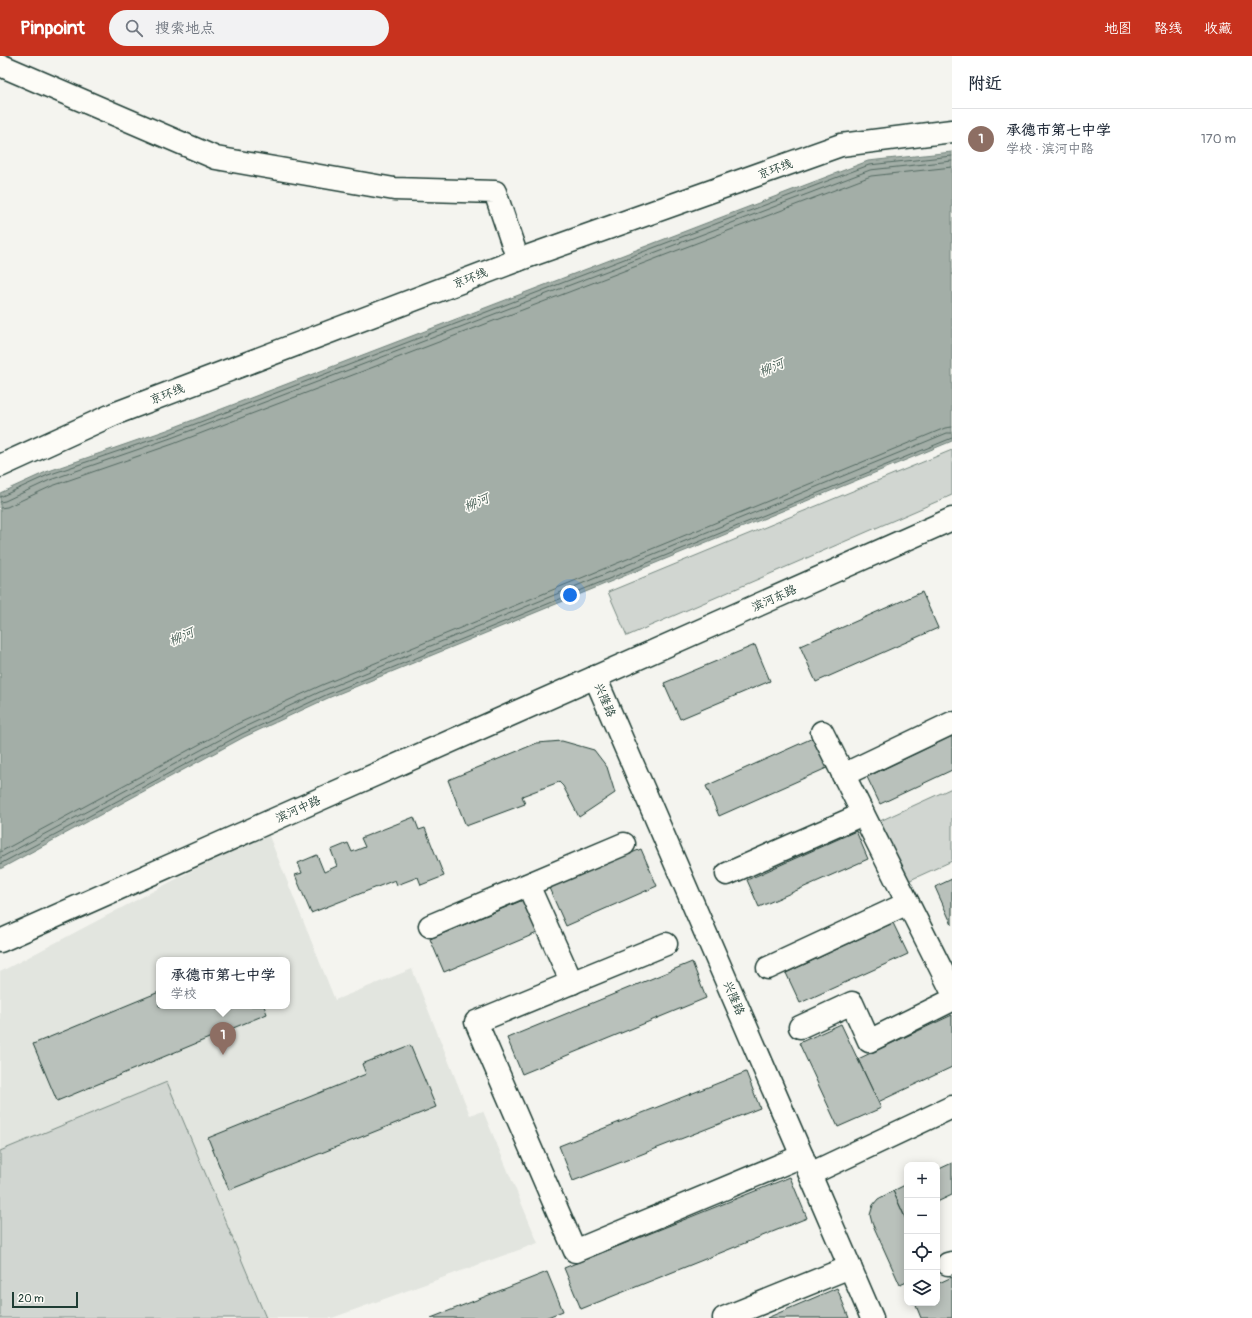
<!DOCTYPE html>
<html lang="zh">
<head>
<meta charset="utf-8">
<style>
	body { margin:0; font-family:Pangolin,"LXGW WenKai TC",sans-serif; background:#f2f2f3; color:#1f2937 }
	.controls { position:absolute; right:12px; bottom:12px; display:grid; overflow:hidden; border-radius:8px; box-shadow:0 2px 10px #0003 }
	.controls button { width:36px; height:36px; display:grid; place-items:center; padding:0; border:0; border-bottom:1px solid #e0e1e3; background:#fff; color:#1f2937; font:20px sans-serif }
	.scale { position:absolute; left:12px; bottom:10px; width:66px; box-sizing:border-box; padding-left:4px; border:2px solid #1f3d34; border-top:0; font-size:11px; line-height:14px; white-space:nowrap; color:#1f3d34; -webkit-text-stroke:3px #fdfcf7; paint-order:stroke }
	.you { position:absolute; left:570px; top:539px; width:14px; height:14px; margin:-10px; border:3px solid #fff; border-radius:50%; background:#1a73e8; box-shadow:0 0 0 6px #1a73e833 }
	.badge { display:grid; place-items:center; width:26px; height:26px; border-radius:50%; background:#c8321e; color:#fff; font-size:13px; font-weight:700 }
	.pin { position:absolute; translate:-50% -33px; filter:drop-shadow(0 1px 2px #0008) }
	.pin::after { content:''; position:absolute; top:21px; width:14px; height:12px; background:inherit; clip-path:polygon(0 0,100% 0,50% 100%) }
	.popup { position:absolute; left:156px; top:901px; width:134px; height:52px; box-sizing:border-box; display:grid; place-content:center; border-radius:8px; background:#fff; filter:drop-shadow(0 1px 3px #0005); font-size:13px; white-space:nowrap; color:#747a83 }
	.popup b { font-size:15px; color:#1f2937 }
	.popup::after { content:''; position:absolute; left:50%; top:100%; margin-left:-8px; border:8px solid transparent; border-top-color:#fff }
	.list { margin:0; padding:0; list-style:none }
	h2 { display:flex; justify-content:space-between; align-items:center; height:52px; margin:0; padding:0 16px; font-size:17px }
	h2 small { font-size:13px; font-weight:400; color:#747a83 }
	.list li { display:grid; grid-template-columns:26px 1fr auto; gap:12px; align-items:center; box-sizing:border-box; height:60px; padding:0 16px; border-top:1px solid #e0e1e3 }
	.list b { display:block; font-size:15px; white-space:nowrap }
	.list p { margin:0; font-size:13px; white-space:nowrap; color:#747a83 }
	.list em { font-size:13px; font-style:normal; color:#747a83 }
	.icon { flex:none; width:22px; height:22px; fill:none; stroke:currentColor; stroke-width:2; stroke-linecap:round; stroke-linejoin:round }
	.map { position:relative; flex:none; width:952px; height:1262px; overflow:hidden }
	header { display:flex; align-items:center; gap:24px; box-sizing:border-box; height:56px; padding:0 20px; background:#c8321e; color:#fff }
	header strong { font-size:19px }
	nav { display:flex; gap:22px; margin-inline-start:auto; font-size:14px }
	.search { width:280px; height:36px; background:#f2f2f3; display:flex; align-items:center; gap:10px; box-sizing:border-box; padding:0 14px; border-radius:22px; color:#747a83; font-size:15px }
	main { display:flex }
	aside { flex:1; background:#fff }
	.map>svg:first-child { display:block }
	.built { fill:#e2e5df; fill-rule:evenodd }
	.green { fill:#d1d6d1; stroke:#788a82 }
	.water { fill:#a3aea7; stroke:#6e8179 }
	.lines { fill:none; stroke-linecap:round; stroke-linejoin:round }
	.shore { stroke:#546a62; stroke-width:1 }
	.building { fill:#b9c1bb; stroke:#1f3d34 }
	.minor-casing { stroke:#1f3d34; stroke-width:25 }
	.highway-casing { stroke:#1f3d34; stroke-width:25 }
	.minor { stroke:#fdfcf7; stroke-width:22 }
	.highway { stroke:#fdfcf7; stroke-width:22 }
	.labels { text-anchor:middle; stroke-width:3; stroke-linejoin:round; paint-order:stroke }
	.street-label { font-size:12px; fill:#1f3d34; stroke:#fdfcf7 }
	.water-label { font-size:13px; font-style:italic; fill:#475f56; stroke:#fdfcf7 }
</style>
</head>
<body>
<header>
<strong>Pinpoint</strong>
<div class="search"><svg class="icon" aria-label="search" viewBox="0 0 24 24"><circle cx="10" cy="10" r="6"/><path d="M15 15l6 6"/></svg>搜索地点</div>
<nav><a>地图</a><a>路线</a><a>收藏</a></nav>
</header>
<main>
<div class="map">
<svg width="952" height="1262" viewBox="0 0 952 1262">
	<rect width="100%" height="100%" fill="#f4f4ef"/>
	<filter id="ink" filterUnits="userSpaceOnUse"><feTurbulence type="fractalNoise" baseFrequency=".025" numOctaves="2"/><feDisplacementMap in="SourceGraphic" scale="8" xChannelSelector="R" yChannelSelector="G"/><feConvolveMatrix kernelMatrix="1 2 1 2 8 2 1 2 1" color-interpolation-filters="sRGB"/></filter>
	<g filter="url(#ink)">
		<path class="built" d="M267,775L335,944L412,913L470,1059L483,1055L538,1187L332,1262H0V916ZM159,904H287V950H159Z"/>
		<g class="green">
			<path d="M952,394V439L627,580L608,536Z"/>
			<path d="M952,732V805L908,825L880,765Z"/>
			<path d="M167,1026L266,1262H0V1095Z"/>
		</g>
		<path class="water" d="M952,96V385L328,642L244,681L0,813V437L46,416L167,374L868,105Z"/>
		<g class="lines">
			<g class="shore">
				<path d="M0,441L48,419L169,378L869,109L952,100"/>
				<path d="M0,446L5,445L50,424L171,382L870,114L952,105"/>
				<path d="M0,452L7,451L52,430L173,388L871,120L952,111"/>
				<path d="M0,796L237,668L322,629L945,372L952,371"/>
				<path d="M0,802L240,673L324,634L947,377H952"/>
				<path d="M0,808L242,678L326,639L952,382"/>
			</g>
		</g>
		<g class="building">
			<path d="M922,536L938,572L816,626L800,590Z"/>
			<path d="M755,589L770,625L680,663L664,627Z"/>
			<path d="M952,680V714L880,748L867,721Z"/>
			<path d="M815,681L829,711L719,760L706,730Z"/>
			<path d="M562,685L594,694L607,711L615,737L579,761L563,730L559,726L522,740L525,748L466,770L448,724L537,687Z"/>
			<path d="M414,761L419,774L425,772L444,820L421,829L418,821L397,829L395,824L311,857L295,819L302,817L298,807L317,799L324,816L337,810L331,794L348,787L352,796L365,791L361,782Z"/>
			<path d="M856,775L868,803L759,851L747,824Z"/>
			<path d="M641,793L657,830L566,870L549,832Z"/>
			<path d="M952,823V869L935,831Z"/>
			<path d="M523,844L537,877L444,916L430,883Z"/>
			<path d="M893,867L908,898L800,947L786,917Z"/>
			<path d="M692,906L706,942L522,1018L507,982Z"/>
			<path d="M159,936V950H264L267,958L57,1045L33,988Z"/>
			<path d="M952,959V1011L878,1046L858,1003Z"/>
			<path d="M841,968L881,1052L838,1071L799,987Z"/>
			<path d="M410,989L436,1051L229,1134L208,1082L366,1018L362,1008Z"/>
			<path d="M746,1016L760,1052L573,1125L559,1090Z"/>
			<path d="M952,1107V1139L937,1146V1114Z"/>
			<path d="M790,1121L807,1162L581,1253L564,1212Z"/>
			<path d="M907,1128V1160L905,1161L893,1135Z"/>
			<path d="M893,1135L907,1166V1226L900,1229L872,1167L870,1159L873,1149L878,1143Z"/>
			<path d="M547,1216L563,1255L545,1262H431Z"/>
			<path d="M952,1221V1262H921L915,1247H937V1228Z"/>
			<path d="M837,1232L849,1262H767Z"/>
		</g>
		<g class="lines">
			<defs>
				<g id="minor">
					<path d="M0,9L216,102L394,133L495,136L518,204"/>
					<path d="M595,621L872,1262"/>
					<path d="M822,676L952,935"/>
					<path d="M843,719L952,667"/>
					<path d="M727,818L863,758"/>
					<path d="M528,829L572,927"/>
					<path d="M430,870L624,788"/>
					<path d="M0,885L952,463"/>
					<path d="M666,888L476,966L575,1195L802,1100"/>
					<path d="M768,912L908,847"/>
					<path d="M800,971L852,947L869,985L952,944"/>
					<path d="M810,1118L952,1051"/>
					<path d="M948,1208L952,1207"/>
					<path d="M724,1262L850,1211"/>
				</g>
				<path id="highway" d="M0,410L114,358L518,204L841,89L952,75"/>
			</defs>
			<use href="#minor" class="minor-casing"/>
			<use href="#highway" class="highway-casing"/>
			<use href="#minor" class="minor"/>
			<use href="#highway" class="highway"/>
		</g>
	</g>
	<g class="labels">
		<g class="street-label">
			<text transform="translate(775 113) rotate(-20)" y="4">京环线</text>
			<text transform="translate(470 222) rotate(-21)" y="4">京环线</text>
			<text transform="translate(167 338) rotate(-21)" y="4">京环线</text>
			<text transform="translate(774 542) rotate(-24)" y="4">滨河东路</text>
			<text transform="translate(605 644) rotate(67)" y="4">兴隆路</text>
			<text transform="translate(298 753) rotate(-24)" y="4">滨河中路</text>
			<text transform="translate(734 942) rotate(67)" y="4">兴隆路</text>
		</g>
		<g class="water-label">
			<text transform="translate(771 311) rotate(-24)" y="5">柳河</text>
			<text transform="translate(476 446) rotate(-24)" y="5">柳河</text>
			<text transform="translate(181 580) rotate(-24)" y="5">柳河</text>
		</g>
	</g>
</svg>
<div class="controls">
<button>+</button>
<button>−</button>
<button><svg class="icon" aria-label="locate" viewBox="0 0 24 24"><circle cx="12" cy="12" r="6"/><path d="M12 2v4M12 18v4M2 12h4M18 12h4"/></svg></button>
<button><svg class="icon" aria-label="layers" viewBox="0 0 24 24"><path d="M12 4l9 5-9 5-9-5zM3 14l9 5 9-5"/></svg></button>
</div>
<div class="scale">20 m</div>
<div class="you"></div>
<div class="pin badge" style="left:223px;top:999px;background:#8d6e63">1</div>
<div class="popup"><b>承德市第七中学</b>学校</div>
</div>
<aside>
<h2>附近<small></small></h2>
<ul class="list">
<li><span class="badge" style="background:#8d6e63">1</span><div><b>承德市第七中学</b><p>学校 · 滨河中路</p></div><em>170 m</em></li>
</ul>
</aside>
</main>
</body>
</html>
